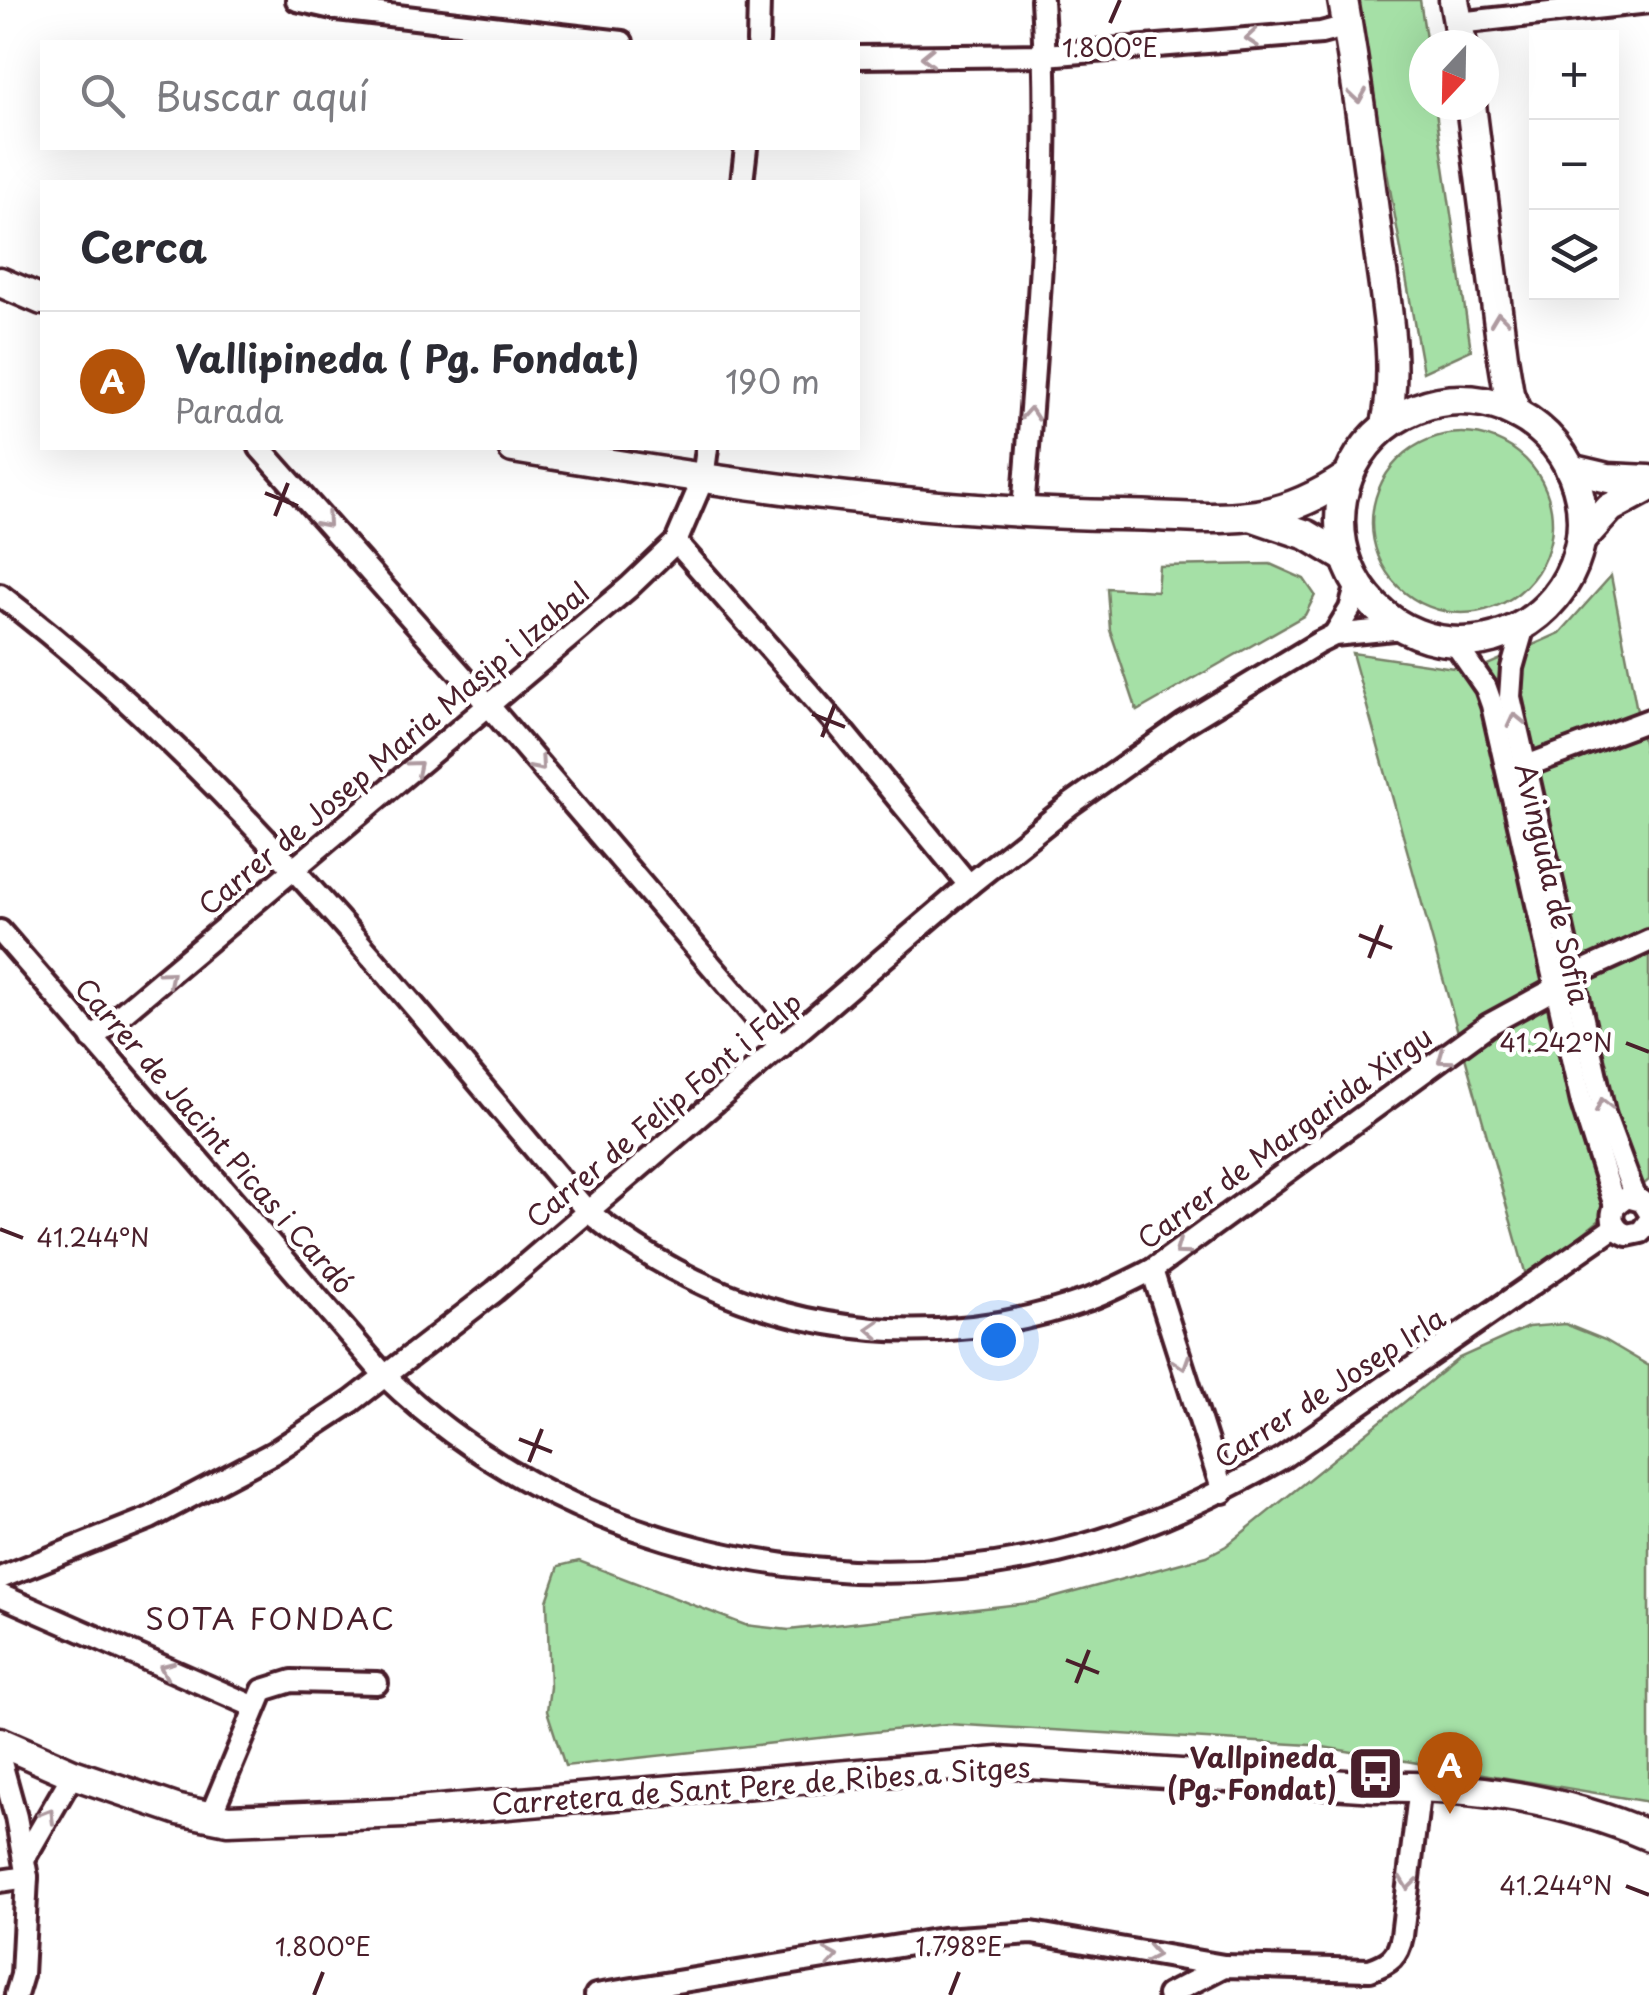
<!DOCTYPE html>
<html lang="es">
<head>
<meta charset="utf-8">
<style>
	body { margin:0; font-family:"Playpen Sans",sans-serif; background:#f2f2f3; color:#2b2b33 }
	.controls { position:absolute; right:30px; top:30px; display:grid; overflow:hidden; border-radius:0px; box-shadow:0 10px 40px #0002 }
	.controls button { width:90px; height:90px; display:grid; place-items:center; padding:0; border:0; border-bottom:2px solid #e1e1e2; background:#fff; color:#2b2b33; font:50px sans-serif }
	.compass { position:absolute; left:1409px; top:30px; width:90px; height:90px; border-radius:50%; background:#fff; box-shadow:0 10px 40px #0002; rotate:202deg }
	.you { position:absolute; left:998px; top:1340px; width:35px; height:35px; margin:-25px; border:8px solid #fff; border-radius:50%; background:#1a73e8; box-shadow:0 0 0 15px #1a73e833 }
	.badge { display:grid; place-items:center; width:65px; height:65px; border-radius:50%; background:#b45309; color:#fff; font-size:32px; font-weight:700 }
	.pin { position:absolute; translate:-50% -82px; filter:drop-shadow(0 2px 5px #0008) }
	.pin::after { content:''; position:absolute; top:52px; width:35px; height:30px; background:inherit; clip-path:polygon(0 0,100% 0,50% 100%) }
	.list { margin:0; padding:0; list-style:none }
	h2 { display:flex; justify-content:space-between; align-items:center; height:130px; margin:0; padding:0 40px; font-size:42px }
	h2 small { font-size:32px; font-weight:400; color:#7c7c81 }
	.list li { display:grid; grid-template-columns:65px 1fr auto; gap:30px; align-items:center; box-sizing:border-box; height:140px; padding:0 40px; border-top:2px solid #e1e1e2 }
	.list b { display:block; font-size:38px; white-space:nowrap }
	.list p { margin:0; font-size:32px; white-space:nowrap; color:#7c7c81 }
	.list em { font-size:32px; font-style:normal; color:#7c7c81 }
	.icon { flex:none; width:55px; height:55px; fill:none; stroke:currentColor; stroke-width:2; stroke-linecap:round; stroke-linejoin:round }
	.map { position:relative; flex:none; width:1649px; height:1995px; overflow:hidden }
	.search { position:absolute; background:#fff; box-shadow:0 10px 40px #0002; left:40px; top:40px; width:820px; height:110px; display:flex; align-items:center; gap:25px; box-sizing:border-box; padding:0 35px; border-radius:0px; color:#7c7c81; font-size:38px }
	.panel { position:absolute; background:#fff; box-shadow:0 10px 40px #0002; left:40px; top:180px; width:820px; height:270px; border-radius:0px }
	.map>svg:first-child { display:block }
	.green { fill:#a5e0a6; stroke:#788068; stroke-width:2.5 }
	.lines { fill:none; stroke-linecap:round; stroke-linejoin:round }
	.minor-casing { stroke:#4a1f2b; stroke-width:28 }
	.tertiary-casing { stroke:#4a1f2b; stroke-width:35 }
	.minor { stroke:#fff; stroke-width:20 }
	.tertiary { stroke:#fff; stroke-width:28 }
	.oneway { stroke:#ae9aa0 }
	.ticks { fill:none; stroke:#4a1f2b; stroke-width:4 }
	.labels { text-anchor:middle; stroke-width:9; stroke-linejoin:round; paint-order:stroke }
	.street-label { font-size:28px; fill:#4a1f2b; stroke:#fff }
	.poi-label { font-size:28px; font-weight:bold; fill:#4a1f2b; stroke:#fff; text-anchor:end }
	.neighbourhood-label { font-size:30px; letter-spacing:2.5px; fill:#4a1f2b; stroke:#fff }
	.ticks-label { font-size:25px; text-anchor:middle; fill:#4a1f2b; stroke:#fff; stroke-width:9; stroke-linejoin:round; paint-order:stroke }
</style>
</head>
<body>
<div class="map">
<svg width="1649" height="1995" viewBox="0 0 1649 1995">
	<rect width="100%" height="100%" fill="#fff"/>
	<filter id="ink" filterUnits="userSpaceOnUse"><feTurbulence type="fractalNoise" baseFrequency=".01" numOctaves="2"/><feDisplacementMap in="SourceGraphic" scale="20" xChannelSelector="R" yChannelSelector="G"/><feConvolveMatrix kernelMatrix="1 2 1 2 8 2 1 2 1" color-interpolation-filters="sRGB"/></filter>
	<g filter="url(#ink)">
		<g class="green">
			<path d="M1356,0H1420L1427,45H1424V105H1435L1471,350L1423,372Z"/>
			<circle cx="1462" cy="523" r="90"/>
			<path d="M1270,564L1304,579L1315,595L1305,615L1137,711L1110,630L1107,588L1157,591L1159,566Z"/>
			<path d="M1611,576L1649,773V1180L1527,1279L1352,653L1474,671L1560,633Z"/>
			<path d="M1565,1324L1605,1340L1649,1366V1802L1311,1745L947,1724L565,1766L547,1711L550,1687L547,1601L559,1566L579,1561L745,1625L789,1630L1038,1602L1207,1556L1226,1546L1459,1358L1528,1327Z"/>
		</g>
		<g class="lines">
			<defs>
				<g id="minor">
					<path d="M297,0L337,9L622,42"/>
					<path d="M1458,23L1649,2"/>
					<path d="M758,42L759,0"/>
					<path d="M858,57L1045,55L1321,33L1336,29L1346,20"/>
					<path d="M742,182L746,148"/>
					<path d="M260,448L489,706L781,1047"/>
					<path d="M1023,511C1036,341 1053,171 1042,0"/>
					<path d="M676,542L839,727L969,885"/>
					<path d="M0,595C227,768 403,995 587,1211C733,1329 912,1362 1090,1299C1111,1291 1132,1280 1152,1270L1488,1025L1556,988"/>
					<path d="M1524,626L1512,668L1510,697L1605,1116L1635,1197"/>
					<path d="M1334,635L1350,609L1357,584"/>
					<path d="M1454,642L1486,688L1492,705L1582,1103L1615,1206"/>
					<path d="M1526,766L1649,720"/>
					<path d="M0,931L386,1377C560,1546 825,1607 1058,1552C1138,1533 1211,1499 1282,1458L1615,1227"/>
					<path d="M1572,976L1649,941"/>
					<path d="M92,1039L629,587L676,542L703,479L707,448"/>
					<path d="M1649,1212L1642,1201L1627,1197L1615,1206C1609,1219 1614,1230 1627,1235L1641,1232L1649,1221"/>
					<path d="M1152,1270L1223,1492"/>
					<path d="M0,1578L150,1518L273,1453L351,1402L495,1291L969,885L1071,804L1184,724L1318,643L1334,635L1403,628"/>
					<path d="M0,1595L255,1707"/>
					<path d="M0,1759L16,1817L27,1877L22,1975L16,1995"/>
					<path d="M210,1817L263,1690L292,1681L377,1683"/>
					<path d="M25,1857L73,1774"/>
					<path d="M0,1881L27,1877"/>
					<path d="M596,1995L942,1939L1032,1933L1224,1966"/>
					<path d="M1168,1995L1224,1966L1370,1970C1390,1963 1398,1957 1402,1936L1420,1786"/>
				</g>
				<g id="tertiary">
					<path d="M1343,0C1357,81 1368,162 1378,243C1386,304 1399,365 1386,425"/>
					<path d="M1454,0L1462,45"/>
					<path d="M1471,105L1503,357L1509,394L1517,414"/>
					<path d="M0,282L42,300"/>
					<circle cx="1461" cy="521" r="121"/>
					<path d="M513,448C713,481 916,513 1119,515C1161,515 1207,521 1249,516C1286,512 1317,497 1347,477"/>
					<path d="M1570,469L1608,478L1649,480"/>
					<path d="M1251,516L1307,535L1344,557"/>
					<path d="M1581,540L1610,508L1649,487"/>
					<path d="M0,1742L73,1774L179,1810L228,1820L404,1813L999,1762L1376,1787C1470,1785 1562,1798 1649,1836"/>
				</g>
			</defs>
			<use href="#minor" class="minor-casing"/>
			<use href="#tertiary" class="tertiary-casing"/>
			<use href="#minor" class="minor"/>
			<use href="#tertiary" class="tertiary"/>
		</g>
		<defs><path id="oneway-chevron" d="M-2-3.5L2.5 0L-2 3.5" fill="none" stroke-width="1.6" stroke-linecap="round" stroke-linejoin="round" transform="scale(2.5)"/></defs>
		<g class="oneway">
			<use href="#oneway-chevron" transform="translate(1252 38) rotate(175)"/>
			<use href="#oneway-chevron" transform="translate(928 57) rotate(179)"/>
			<use href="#oneway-chevron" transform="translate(1358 96) rotate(81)"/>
			<use href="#oneway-chevron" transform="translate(1499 319) rotate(-97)"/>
			<use href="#oneway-chevron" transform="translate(1030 414) rotate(-86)"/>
			<use href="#oneway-chevron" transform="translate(325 521) rotate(49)"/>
			<use href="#oneway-chevron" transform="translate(1515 720) rotate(-103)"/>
			<use href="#oneway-chevron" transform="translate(539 765) rotate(49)"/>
			<use href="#oneway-chevron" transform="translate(416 767) rotate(-40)"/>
			<use href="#oneway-chevron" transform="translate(168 977) rotate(-40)"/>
			<use href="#oneway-chevron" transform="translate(1444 1058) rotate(144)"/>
			<use href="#oneway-chevron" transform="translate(1603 1105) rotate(-104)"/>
			<use href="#oneway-chevron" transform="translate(1181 1249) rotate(144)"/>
			<use href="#oneway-chevron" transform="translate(873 1329) rotate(-177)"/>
			<use href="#oneway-chevron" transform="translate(1182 1363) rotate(72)"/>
			<use href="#oneway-chevron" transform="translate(166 1669) rotate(-157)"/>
			<use href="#oneway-chevron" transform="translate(48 1815) rotate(-59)"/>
			<use href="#oneway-chevron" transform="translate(1408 1883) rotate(97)"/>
			<use href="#oneway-chevron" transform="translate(1152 1954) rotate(10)"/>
			<use href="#oneway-chevron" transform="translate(831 1957) rotate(-9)"/>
		</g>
	</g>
	<path class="ticks" d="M1110,23L1120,0M265,493L298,506M275,516L288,483M812,714L845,727M822,737L835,704M1359,935L1392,948M1369,958L1382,925M1626,1043L1649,1052M0,1229L23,1238M519,1439L552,1452M529,1462L542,1429M1066,1660L1099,1673M1076,1683L1089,1650M1626,1886L1649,1895M314,1995L323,1972M950,1995L959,1972"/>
	<defs>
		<symbol id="bus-square" viewBox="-11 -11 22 22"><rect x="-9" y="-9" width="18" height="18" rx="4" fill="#4a1f2b" stroke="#fff"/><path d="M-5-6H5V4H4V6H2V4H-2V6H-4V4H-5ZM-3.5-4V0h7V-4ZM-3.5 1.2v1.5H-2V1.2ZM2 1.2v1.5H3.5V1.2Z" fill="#fff"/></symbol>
	</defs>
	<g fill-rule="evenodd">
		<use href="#bus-square" x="1344" y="1742" width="63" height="63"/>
	</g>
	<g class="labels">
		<g class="street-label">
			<text transform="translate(394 749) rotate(-40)" y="10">Carrer de Josep Maria Masip i Izabal</text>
			<text transform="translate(1552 884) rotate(77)" y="10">Avinguda de Sofia</text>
			<text transform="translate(664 1110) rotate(-40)" y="10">Carrer de Felip Font i Falp</text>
			<text transform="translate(214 1136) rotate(49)" y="10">Carrer de Jacint Picas i Cardó</text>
			<text transform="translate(1285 1138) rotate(-36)" y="10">Carrer de Margarida Xirgu</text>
			<text transform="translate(1330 1388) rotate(-33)" y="10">Carrer de Josep Irla</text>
			<text transform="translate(761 1786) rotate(-4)" y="10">Carretera de Sant Pere de Ribes a Sitges</text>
		</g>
		<g class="poi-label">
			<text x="1337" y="1768">Vallpineda<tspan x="1337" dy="32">(Pg. Fondat)</tspan></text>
		</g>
		<g class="neighbourhood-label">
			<text x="271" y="1630">SOTA FONDAC</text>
		</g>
	</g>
	<g class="ticks-label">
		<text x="1110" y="57">1.800°E</text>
		<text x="1556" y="1052">41.242°N</text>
		<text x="93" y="1247">41.244°N</text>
		<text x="1556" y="1895">41.244°N</text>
		<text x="323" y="1956">1.800°E</text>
		<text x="959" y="1956">1.798°E</text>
	</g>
</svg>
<div class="controls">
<button>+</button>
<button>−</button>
<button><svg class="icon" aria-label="layers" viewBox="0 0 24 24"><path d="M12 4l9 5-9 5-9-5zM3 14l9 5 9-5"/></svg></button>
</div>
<svg class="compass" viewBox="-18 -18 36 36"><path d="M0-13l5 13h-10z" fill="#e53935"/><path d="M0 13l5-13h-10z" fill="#7c7c81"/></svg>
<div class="you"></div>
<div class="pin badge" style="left:1450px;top:1814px">A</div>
<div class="search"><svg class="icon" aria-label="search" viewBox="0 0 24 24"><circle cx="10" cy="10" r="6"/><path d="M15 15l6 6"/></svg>Buscar aquí</div>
<section class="panel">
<h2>Cerca<small></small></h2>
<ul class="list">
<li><span class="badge">A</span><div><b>Vallipineda ( Pg. Fondat)</b><p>Parada</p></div><em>190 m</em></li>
</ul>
</section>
</div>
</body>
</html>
